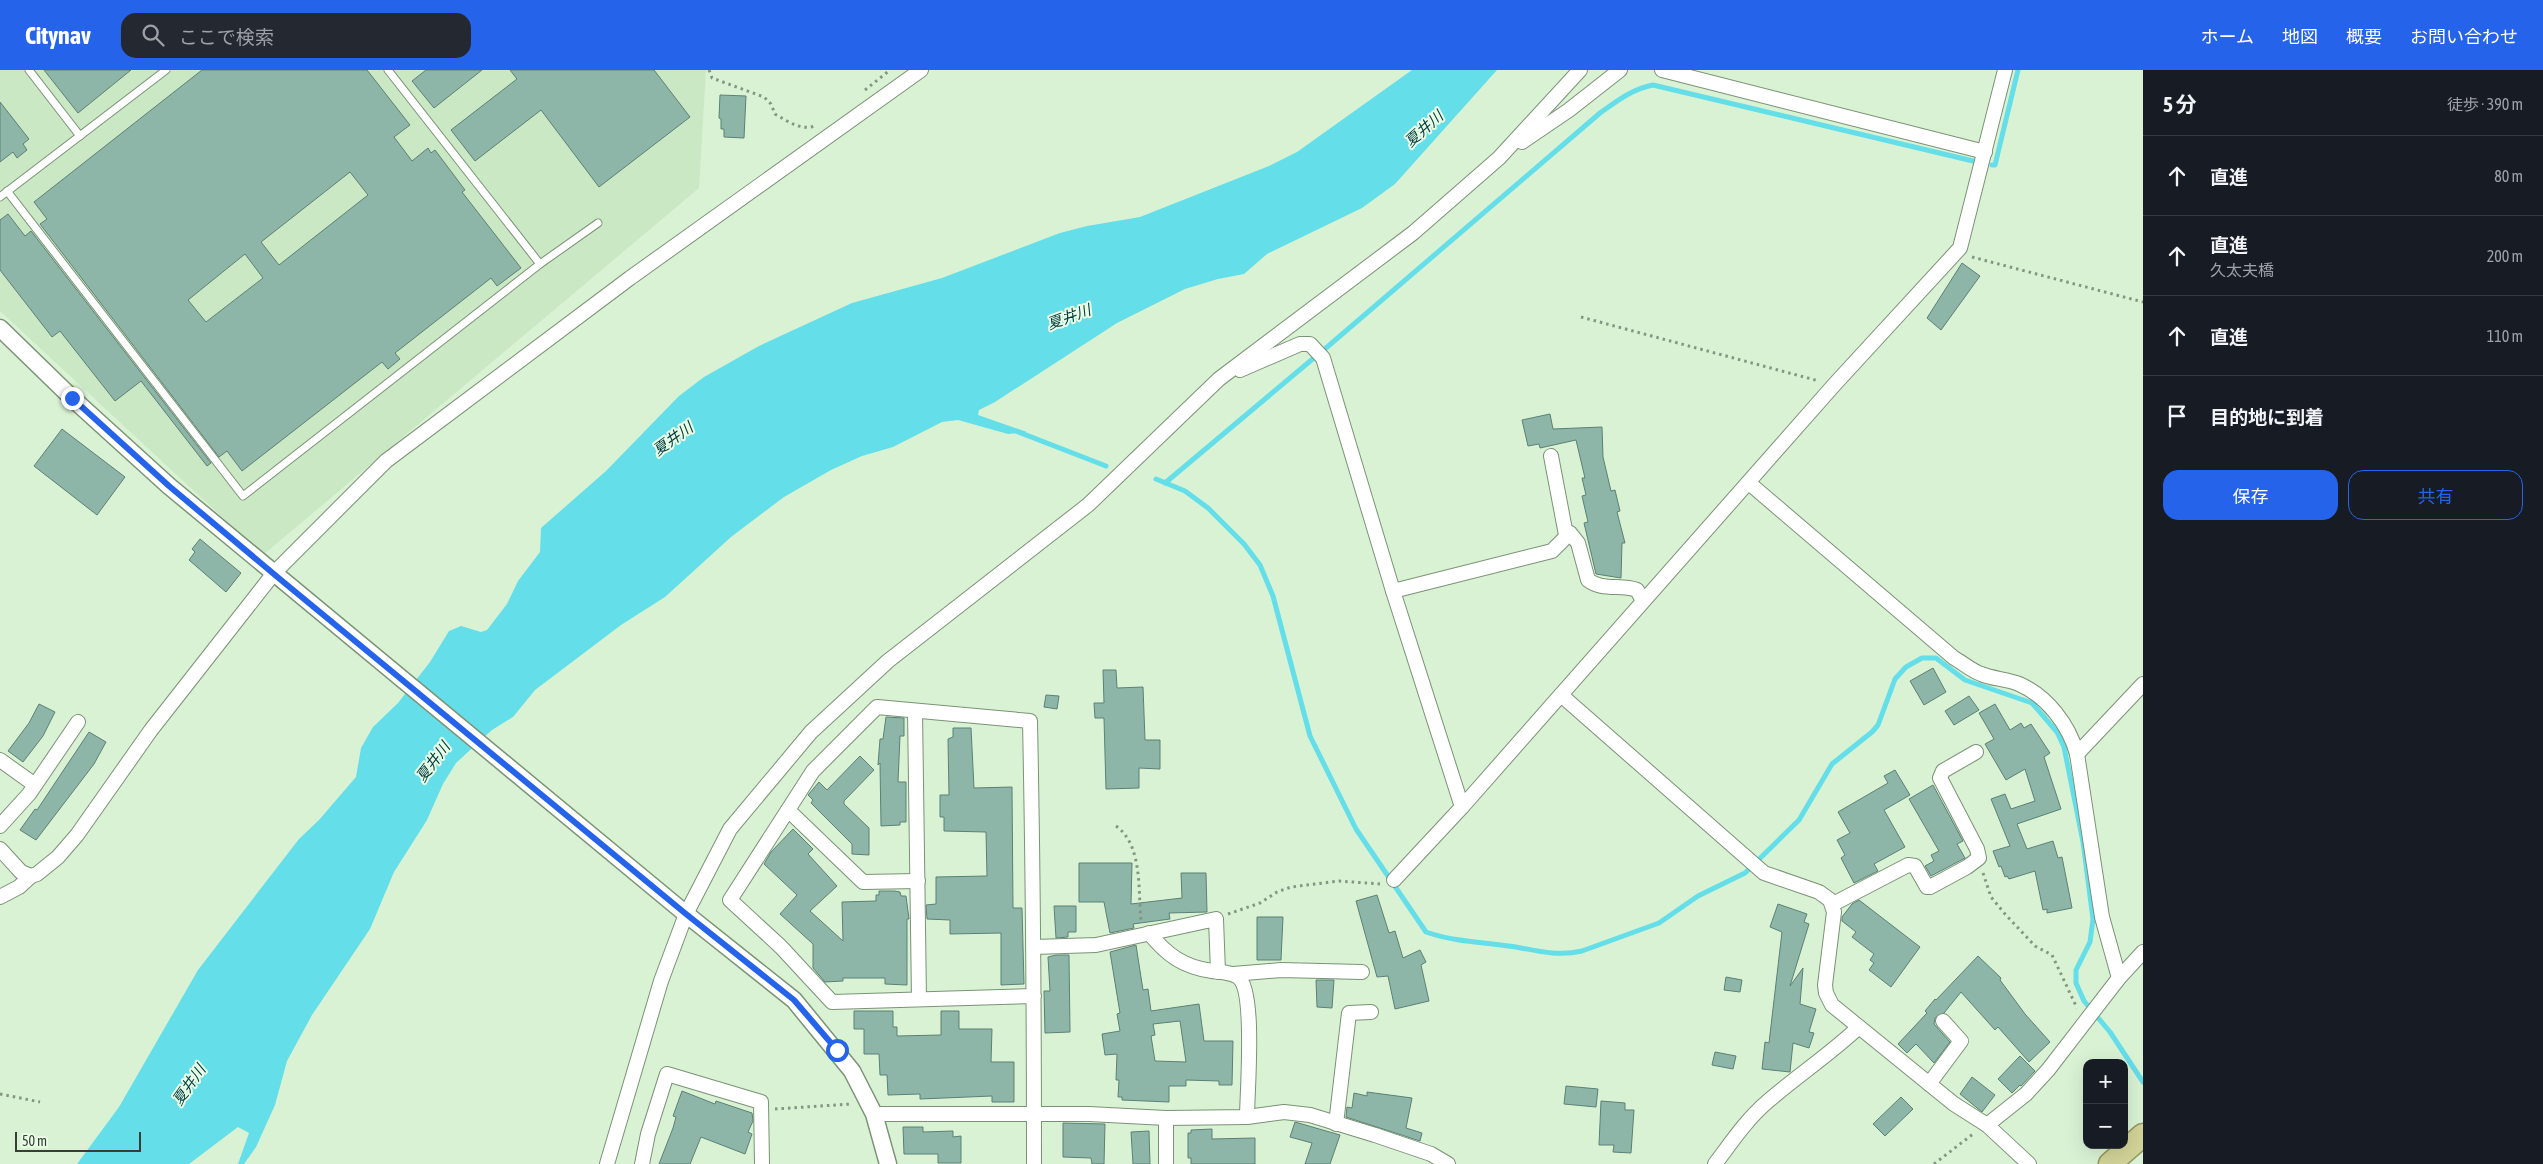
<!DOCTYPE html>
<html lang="ja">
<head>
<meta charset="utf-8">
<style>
	body { margin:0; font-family:"Asap Condensed","Noto Sans JP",sans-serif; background:#242831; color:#f1f3f6 }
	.controls { position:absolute; right:15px; bottom:15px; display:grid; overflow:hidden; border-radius:10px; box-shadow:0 5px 20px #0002 }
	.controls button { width:45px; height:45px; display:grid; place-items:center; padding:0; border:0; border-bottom:1px solid #363941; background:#171b24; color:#f1f3f6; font:25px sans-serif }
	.scale { position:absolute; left:15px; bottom:12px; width:126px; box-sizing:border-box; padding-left:5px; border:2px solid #353f33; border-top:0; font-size:14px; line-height:18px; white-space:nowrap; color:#353f33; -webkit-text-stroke:4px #eafee6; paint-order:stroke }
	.stop { position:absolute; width:15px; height:15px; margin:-11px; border:4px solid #2563eb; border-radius:50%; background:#fff }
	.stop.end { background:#2563eb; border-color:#fff; box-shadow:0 1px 5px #0008 }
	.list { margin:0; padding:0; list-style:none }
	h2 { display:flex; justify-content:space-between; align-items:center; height:65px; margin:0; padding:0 20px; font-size:21px }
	h2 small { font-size:16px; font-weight:400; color:#9ea1a6 }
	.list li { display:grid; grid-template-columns:32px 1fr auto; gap:15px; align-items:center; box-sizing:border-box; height:80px; padding:0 20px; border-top:1px solid #363941 }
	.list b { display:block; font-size:19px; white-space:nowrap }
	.list p { margin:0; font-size:16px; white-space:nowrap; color:#9ea1a6 }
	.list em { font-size:16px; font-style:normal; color:#9ea1a6 }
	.actions { display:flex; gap:10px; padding:15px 20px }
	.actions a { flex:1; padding:11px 0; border:1px solid #2563eb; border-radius:15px; text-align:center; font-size:18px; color:#2563eb }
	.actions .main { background:#2563eb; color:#fff }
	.icon { flex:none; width:28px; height:28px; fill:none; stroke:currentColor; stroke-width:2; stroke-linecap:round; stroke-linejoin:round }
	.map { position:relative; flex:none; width:2143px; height:1094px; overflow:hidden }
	header { display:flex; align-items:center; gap:30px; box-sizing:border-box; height:70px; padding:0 25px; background:#2563eb; color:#fff }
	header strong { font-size:24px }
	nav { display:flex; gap:28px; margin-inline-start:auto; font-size:18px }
	.search { width:350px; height:45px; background:#242831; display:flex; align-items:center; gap:12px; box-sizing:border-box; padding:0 18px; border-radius:15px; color:#9ea1a6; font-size:19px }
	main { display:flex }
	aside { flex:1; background:#171b24 }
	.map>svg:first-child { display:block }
	.built { fill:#cae8c4 }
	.water { fill:#64dee9 }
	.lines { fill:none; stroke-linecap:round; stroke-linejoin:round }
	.stream { stroke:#64dee9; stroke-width:5 }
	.building { fill:#8eb6a8; stroke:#5b8175; fill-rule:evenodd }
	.service-casing { stroke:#7b9276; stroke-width:9 }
	.minor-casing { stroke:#7b9276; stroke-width:16 }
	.tertiary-casing { stroke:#7b9276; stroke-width:19 }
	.trunk-casing { stroke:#949863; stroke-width:25 }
	.path { stroke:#849581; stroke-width:3; stroke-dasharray:2.5 4; stroke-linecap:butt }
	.service { stroke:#fff; stroke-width:7 }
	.minor { stroke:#fff; stroke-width:14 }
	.tertiary { stroke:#fff; stroke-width:16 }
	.trunk { stroke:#d2d397; stroke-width:22 }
	.route { stroke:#2563eb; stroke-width:6 }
	.labels { text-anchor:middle; stroke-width:4; stroke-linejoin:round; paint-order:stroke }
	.water-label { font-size:15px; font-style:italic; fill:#003c41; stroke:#eafee6 }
</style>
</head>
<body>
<header>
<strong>Citynav</strong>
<div class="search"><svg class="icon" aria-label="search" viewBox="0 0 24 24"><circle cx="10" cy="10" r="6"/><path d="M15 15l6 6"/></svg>ここで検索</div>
<nav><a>ホーム</a><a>地図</a><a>概要</a><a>お問い合わせ</a></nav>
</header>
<main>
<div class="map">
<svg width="2143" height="1094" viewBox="0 0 2143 1094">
	<rect width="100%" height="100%" fill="#d9f2d4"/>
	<path class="built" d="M0,0H706L699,118L263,485L0,241Z"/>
	<path class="water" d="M1412,0H1497L1395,114L1362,138L1267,184L1244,204L1218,209L1185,219L1117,253L995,332L979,340L978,345L1027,362L1008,364L958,350L942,352L893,377L862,386L831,400L784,427L731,467L665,527L621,555L535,620L513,647L492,660L456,693L443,714L427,750L394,802L370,859L312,945L287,991L275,1035L256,1077L244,1094H238L249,1063L238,1057L189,1094H77L119,1037L198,900L299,769L319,750L356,707L361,678L373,657L398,633L430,592L449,561L461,556L481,562L487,560L507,534L518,511L540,482L541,458L606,401L679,326L704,307L759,276L852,233L942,208L1060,163L1087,156L1140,147L1269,96L1297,82Z"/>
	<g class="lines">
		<g class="stream">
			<path d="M1992,95H1995L2018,0"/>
			<path d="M1326,278L1600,43C1617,31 1632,19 1653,15L1973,91"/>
			<path d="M1016,361L1106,396"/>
			<path d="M1156,409L1185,421L1208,438L1244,474L1260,495L1273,526L1310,666L1356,759L1426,862C1458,873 1488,872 1521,878C1542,882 1561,886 1582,881L1659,853L1698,826L1745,803L1799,750L1832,694L1872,662L1878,655L1895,609L1906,597L1922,588H1936L1965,610L2032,633L2057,662L2064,677L2083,772L2093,849L2090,872L2076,900V913L2084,931L2110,962L2143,1012"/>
			<path d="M1165,413L1315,287"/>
		</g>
	</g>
	<g class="building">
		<path d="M44,0H131L78,43Z"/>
		<path d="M202,0H367L410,55L394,67L412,91L428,78L431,83L435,80L465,120L462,122L521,198L497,216L491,208L395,283L400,289L388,299L382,292L242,401L227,381L219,387L40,154L47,149L34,132ZM350,102L368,125L279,195L261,172ZM245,184L263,208L206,252L188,230Z"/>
		<path d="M426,0H482L434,38L412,11Z"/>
		<path d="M510,0H654L690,47L599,117L541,40L475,91L451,60L517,9Z"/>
		<path d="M720,25L746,26L744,68L724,67V59H721V49L719,48Z"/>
		<path d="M0,32L29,69L23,74L27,80L17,88L13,82L0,92Z"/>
		<path d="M8,144L25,166L31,161L211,393L207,396L141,311L115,331L60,261L52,267L0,200V150Z"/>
		<path d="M1962,193L1980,206L1941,260L1927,248Z"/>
		<path d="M1550,344L1553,359L1602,357L1603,387L1611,421L1615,420L1620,441L1617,442L1625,473H1622L1621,508L1596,504L1584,453L1588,452L1582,426L1586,425L1582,408H1585L1576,370L1540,378L1539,374L1528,376L1522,350Z"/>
		<path d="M62,359L125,407L97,445L34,396Z"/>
		<path d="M200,469L241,503L226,522L189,490L195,482L192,479Z"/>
		<path d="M1933,598L1946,622L1924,635L1910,611Z"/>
		<path d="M1103,600H1116L1117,618L1143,617L1145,670H1160V699L1139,698V718L1106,719L1104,648H1095L1094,633H1104Z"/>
		<path d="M1046,625L1059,626L1057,639L1044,637Z"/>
		<path d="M1969,626L1979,640L1954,655L1945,641Z"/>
		<path d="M39,634L55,642L43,666L23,692L8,681L29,653Z"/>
		<path d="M1995,634L2010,660L2021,653L2024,658L2031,654L2050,683L2044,687L2061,739L2017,754L2027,779L2053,771L2058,788L2062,787L2072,838L2047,843V839L2043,840L2035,801L2009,809L2007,806L2005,807L2001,796L1999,797L1993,781L2010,776L1991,729L2005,724L2011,739L2035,731L2025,699L2006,710L1985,674L1994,669L1979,643Z"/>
		<path d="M886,647L904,648V666H900L898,712H906V752H900V755L881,756L880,693L878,695L880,669H883Z"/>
		<path d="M953,658H971L974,718L1012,717L1013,838H1022L1024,914L1001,915V863L950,864V850L927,849L926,835L936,834V807L987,806L986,762L944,761V747H940V725H949L948,669L953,667Z"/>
		<path d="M89,662L106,672L94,694L36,770L20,760L35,739L37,740Z"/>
		<path d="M860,686L874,700L844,731V734L869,758V785L852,784V774L811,733L813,730L808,725L819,712L827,720Z"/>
		<path d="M1895,700L1910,725L1884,740L1905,777L1874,794L1878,801L1854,813L1841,788L1845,785L1837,770L1850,763L1838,742L1888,713L1884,706Z"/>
		<path d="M1933,715L1963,771L1957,774L1965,788L1931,806L1925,796L1934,791L1931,785L1939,781L1909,729Z"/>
		<path d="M793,759L813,779L808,784L837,816L810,841L843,871L842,832L876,831V825H879V821H895L900,822L901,826H906L909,849H907V915L885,914V908H843V911L825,912L813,898V874L780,844L797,825L764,794L771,782Z"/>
		<path d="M1079,793H1132L1131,834L1182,828L1181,803H1206L1207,842L1169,843L1170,849L1133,854L1134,858L1110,863L1104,832H1079Z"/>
		<path d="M1377,825L1389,863L1395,861L1403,888L1420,880L1426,892L1421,895L1429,931L1395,939L1388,906L1377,907L1356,831Z"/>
		<path d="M1859,830L1920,877L1891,917L1869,900L1874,893L1870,890L1874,884L1852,867L1856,862L1842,851V847L1852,834Z"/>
		<path d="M1778,834L1807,844L1804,852L1809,854L1790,916L1803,898L1800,934L1816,939L1809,962L1814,963L1809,978L1793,973L1790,1002L1762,999L1765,972L1769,973L1782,862L1770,857Z"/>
		<path d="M1054,836H1076V862H1068V867L1056,868Z"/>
		<path d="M1257,847H1283L1281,890H1257Z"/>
		<path d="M1136,875L1143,920L1148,919L1151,941L1199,934L1204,971H1233L1232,1015H1219V1011L1186,1010V1016H1169V1032L1122,1030V1027H1118L1119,1010H1116L1117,984L1105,985L1102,964L1120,961L1117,944L1120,943L1110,882ZM1180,951L1186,992L1155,991L1151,966L1155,965L1153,954Z"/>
		<path d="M1056,885H1069L1070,962L1045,963L1044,921H1050L1048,887Z"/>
		<path d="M1978,886L2001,908L2000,910L2025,944L2050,972L2029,992L1998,957L1995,960L1961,922L1944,943L1935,948L1934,954L1950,972L1934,993L1916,974L1907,983L1898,974L1927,943L1925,941L1935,929L1936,930Z"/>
		<path d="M1726,907L1742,910L1740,922L1724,920Z"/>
		<path d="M1316,910H1334L1332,938L1317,937Z"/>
		<path d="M854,941H893V957H897V966L941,965V941H959V959H992L991,992H1014V1032H992V1026L920,1029V1024L888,1025L887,1005H880L879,984H864V959H854Z"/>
		<path d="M1715,982L1736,986L1733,999L1712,995Z"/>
		<path d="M2020,986L2035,1001L2021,1016L2020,1015L2012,1023L1998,1009Z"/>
		<path d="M1972,1007L1995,1025L1982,1042L1960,1024Z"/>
		<path d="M1566,1016L1598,1019L1596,1037L1564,1034Z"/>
		<path d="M682,1021L715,1034L716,1031L752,1043L753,1051L748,1062L752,1064L745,1084L701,1067L690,1094H659L673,1058L676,1047L673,1046Z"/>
		<path d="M1367,1022L1412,1028L1406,1058L1422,1063L1420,1071L1346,1047L1347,1037L1352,1038L1354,1023L1367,1026Z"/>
		<path d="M1901,1027L1913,1039L1885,1066L1873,1054Z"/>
		<path d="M1601,1031L1625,1033V1040H1634L1631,1083L1613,1082L1614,1075H1599Z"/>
		<path d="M1295,1052L1340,1065L1330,1094H1305L1312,1073L1290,1067Z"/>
		<path d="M1063,1053L1105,1054L1104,1094H1092L1091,1088L1063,1087Z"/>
		<path d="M903,1057H923V1062L953,1061V1067L961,1066V1093H938V1084H904Z"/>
		<path d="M1212,1059V1069L1255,1068V1094H1191V1088H1188V1063H1191V1060Z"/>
		<path d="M1149,1061L1150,1094H1133L1131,1062Z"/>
	</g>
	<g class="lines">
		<defs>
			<g id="service">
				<path d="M29,0L80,66"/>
				<path d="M388,0L540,194"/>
				<path d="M7,121L243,426L540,194L598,153"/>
				<path d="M0,127L166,0"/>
			</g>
			<g id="minor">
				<path d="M1662,0L1985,82"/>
				<path d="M1522,72L1569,40L1620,0"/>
				<path d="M1240,300L1300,274H1310L1323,288L1393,521L1462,737"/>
				<path d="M1551,386L1566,465"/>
				<path d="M1749,413L1954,588C1963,593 1972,601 1981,604C1993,609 2007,609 2019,614C2047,626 2069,655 2077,684L2102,847L2119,908"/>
				<path d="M1393,521L1552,481L1570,463L1578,473L1588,510C1602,521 1621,514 1637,520L1643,531"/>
				<path d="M1561,625L1764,803L1819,822L1830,830L1834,842L1825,915L1826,923L1832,935L1954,1034L1987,1055L2029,1094"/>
				<path d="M915,641L919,929"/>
				<path d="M2077,684L2143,614"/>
				<path d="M0,690L35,715"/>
				<path d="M788,740L863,812L918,811"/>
				<path d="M0,756L29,724L78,652"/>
				<path d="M0,779L21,802L31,806L37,804L58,787L77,765L151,660L274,503L386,391L630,208L921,0"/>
				<path d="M1394,810L1462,737L1834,315L1960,178L2005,0"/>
				<path d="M0,827L19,817L31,806"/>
				<path d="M1833,834L1908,795L1915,796L1927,817H1930L1967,797L1979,788L1977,779L1940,708L1943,701L1976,682"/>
				<path d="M1149,863C1167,885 1183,897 1212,901C1220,902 1231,902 1238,907C1256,920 1247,1023 1247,1047"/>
				<path d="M1034,877L1096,875L1216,849L1218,902"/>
				<path d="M1233,904L1281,900L1362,902"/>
				<path d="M1929,1014L1961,971L1943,951"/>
				<path d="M874,1044H1089L1166,1048L1247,1047L1284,1042L1310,1045L1375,1065L1431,1084L1448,1094"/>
				<path d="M1166,1048V1094"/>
				<path d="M1336,1054L1349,943L1371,942"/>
				<path d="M1987,1055L2026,1024L2048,1000L2119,908L2143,882"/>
				<path d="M607,1094L661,911L686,844L730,759L811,662L888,591L1088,435L1219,309L1413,163L1499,88L1580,0"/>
				<path d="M642,1094L648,1064L667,1004L761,1032L762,1094"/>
				<path d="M1034,1094C1034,946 1033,799 1030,651L877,637L813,701L730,830L781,877L832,932L1034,926"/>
				<path d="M1715,1094C1731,1073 1746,1050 1767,1032C1797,1006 1829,985 1859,957"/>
			</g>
			<path id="tertiary" d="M0,258L72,328L169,416L686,844L794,930L852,1001L874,1044L888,1094"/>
			<path id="trunk" d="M2110,1094L2143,1065"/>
		</defs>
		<use href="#service" class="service-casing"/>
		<use href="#minor" class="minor-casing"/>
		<use href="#tertiary" class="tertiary-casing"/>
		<use href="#trunk" class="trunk-casing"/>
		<g class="path">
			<path d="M709,0L712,8L764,27L771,34L775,44C787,51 801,61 815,56"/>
			<path d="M865,20L890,0"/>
			<path d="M1972,187L2143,232"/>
			<path d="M1581,247L1819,311"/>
			<path d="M1116,756C1143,775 1138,822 1141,851"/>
			<path d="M1983,803L1991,827L2005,844L2035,876L2052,885L2077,938"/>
			<path d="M1228,844L1260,833L1277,822L1291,817L1339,811L1380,814"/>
			<path d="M0,1024L40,1032"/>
			<path d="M775,1039L851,1034"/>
			<path d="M1934,1094L1973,1064"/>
		</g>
		<use href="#service" class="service"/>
		<use href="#minor" class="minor"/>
		<use href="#tertiary" class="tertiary"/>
		<use href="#trunk" class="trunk"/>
	</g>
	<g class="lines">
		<path class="route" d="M72,328L169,416L281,510L686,844L794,930L837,980"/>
	</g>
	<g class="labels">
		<g class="water-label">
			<text transform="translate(1424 59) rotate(-42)" y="5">夏井川</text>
			<text transform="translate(1069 247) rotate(-20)" y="5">夏井川</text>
			<text transform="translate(673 369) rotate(-36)" y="5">夏井川</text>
			<text transform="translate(433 692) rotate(-53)" y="5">夏井川</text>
			<text transform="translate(189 1015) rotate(-55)" y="5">夏井川</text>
		</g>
	</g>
</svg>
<div class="controls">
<button>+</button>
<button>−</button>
</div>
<div class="scale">50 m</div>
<div class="stop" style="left:837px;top:980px"></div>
<div class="stop end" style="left:72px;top:328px"></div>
</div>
<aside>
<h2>5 分<small>徒歩 · 390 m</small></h2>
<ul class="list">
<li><svg class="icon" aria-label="ahead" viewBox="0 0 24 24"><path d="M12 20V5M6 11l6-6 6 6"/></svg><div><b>直進</b></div><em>80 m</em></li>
<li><svg class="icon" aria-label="ahead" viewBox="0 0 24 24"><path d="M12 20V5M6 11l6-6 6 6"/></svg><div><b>直進</b><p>久太夫橋</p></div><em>200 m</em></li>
<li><svg class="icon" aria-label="ahead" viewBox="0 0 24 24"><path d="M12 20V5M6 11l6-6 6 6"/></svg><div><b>直進</b></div><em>110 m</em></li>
<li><svg class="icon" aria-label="arrive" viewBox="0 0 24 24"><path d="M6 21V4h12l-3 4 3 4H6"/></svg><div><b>目的地に到着</b></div></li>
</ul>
<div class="actions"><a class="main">保存</a><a>共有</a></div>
</aside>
</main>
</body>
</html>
